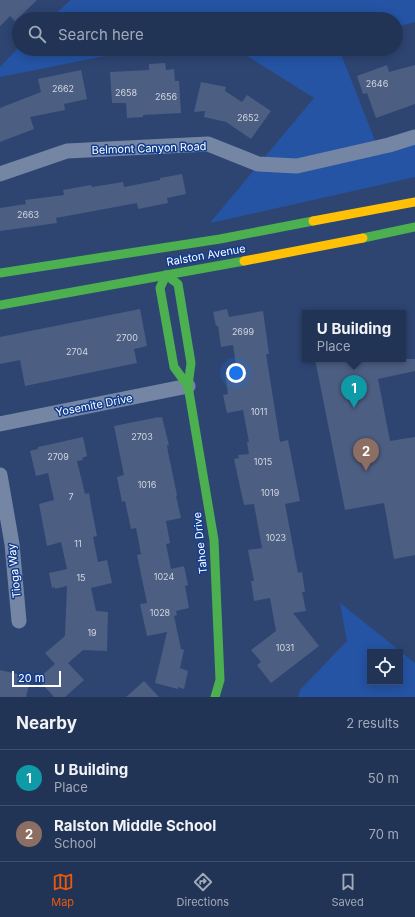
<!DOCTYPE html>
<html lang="en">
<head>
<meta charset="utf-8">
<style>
	body { margin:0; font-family:Inter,sans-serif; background:#2e3f60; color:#f1f3f6 }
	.controls { position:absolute; right:12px; bottom:12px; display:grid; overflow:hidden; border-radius:0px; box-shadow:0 2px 10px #0003 }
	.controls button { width:36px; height:36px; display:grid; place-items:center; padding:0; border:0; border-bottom:1px solid #3f4f6c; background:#223456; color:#f1f3f6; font:20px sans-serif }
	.scale { position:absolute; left:12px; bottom:10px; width:49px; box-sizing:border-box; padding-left:4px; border:2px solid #fff; border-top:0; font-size:11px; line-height:14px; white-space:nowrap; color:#fff; -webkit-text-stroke:3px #123d8e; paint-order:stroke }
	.you { position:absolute; left:236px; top:373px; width:14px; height:14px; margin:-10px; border:3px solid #fff; border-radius:50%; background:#1a73e8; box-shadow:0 0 0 6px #1a73e833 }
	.badge { display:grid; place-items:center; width:26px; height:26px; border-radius:50%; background:#ea580c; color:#fff; font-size:13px; font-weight:700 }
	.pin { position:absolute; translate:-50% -33px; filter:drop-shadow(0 1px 2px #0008) }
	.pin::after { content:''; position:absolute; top:21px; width:14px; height:12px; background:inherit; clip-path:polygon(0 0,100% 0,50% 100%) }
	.popup { position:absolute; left:302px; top:310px; width:104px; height:52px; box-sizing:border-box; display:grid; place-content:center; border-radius:0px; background:#223456; filter:drop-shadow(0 1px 3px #0005); font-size:13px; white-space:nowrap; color:#a2aab9 }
	.popup b { font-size:15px; color:#f1f3f6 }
	.popup::after { content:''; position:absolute; left:50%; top:100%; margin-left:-8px; border:8px solid transparent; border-top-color:#223456 }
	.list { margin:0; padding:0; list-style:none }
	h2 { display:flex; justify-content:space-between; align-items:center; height:52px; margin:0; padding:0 16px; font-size:17px }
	h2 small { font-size:13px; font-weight:400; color:#a2aab9 }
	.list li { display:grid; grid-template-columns:26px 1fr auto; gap:12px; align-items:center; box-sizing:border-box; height:56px; padding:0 16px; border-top:1px solid #3f4f6c }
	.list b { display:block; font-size:15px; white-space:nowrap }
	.list p { margin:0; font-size:13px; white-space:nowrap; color:#a2aab9 }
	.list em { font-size:13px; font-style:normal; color:#a2aab9 }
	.icon { flex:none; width:22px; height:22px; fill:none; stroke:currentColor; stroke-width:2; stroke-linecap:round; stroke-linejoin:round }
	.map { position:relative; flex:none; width:415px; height:697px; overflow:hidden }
	.search { position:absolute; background:#223456; box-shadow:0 2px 10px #0003; left:12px; right:12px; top:12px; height:44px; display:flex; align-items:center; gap:10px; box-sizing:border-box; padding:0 14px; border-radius:22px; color:#a2aab9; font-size:15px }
	.sheet { height:164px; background:#223456 }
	nav { display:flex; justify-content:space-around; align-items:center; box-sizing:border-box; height:56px; border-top:1px solid #3f4f6c; background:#223456; font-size:11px; color:#a2aab9 }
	nav a { display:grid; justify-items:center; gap:2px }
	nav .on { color:#ea580c }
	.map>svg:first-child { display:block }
	.green { fill:#2554a5; fill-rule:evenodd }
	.building { fill:#4c5e82 }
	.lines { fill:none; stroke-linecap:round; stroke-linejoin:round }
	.street { stroke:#7586a5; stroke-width:15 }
	.fast { stroke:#4caf50; stroke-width:9 }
	.slow { stroke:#ffc107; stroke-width:9 }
	.labels { text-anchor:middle; stroke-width:3; stroke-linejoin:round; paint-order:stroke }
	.number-label { font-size:9px; fill:#d2d7e0 }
	.street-label { font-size:11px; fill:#fff; stroke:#123d8e }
</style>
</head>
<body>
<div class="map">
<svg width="415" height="697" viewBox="0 0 415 697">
	<rect width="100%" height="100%" fill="#2e4572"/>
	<g class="green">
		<path d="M71,0H415V22L396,27V19H49Z"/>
		<path d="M19,47V49H140L0,77V67Z"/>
		<path d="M236,49H339L376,143L415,133V177L210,223L314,98Z"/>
		<path d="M340,603L415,663V697H298L300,690L347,641ZM370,652H400V682H370Z"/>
	</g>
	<g class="building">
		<path d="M0,0H37L15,21L10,16L0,26Z"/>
		<path d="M165,63L166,70L174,69L175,81H179L181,113L143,115V117L127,118L126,103H112L110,72L149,70V64Z"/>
		<path d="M387,65L389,72L415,65V104L376,118L367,93L363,94L357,76Z"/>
		<path d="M81,70L87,99L64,104L65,110L30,117L34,129L0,142V108L41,92L38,79Z"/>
		<path d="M201,82L226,87L225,91L242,102L247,95L271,111L251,139L226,122L204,117L205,111L194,112Z"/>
		<path d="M182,174L186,194L167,198L168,203L138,209L137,203L56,218L57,223L0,231V208L26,204L25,200L64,195L63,190L91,185L92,187L123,182L124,187L160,180V178Z"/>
		<path d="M140,309L147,346L134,349L137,363L25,386L20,360L0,364V337Z"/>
		<path d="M227,309L229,317L263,311L269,354H266L280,442L288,440L300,501L285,504L298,573L302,572L305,592H302L306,611L293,613L319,646L271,683L257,665L261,662L251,650L276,631L270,598L254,601L251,581H254L248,550L262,548L254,504L244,505L234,459L239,458L238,455L249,454L247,442H249L243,410L227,413L223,395L228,394L225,373L237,371L233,345L221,347L218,326H216L213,312Z"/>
		<path d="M315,359H415V371L378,379L390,441L415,437V555L394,559L384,503L345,510Z"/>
		<path d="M159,417V418L162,417L169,445H167L168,452L177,495L176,496L181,518L166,521L170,543L166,544L171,569L184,566L188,585L185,586L189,608L176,611L177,615L174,616L181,649L184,650L180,668L188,671L184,689L178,687V689L155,683L167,632L147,636L140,604L147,603L137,555L141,554L136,528L131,529L125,501L122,502L117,477L124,475L114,426Z"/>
		<path d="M83,437L87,456L82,458L83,460L77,461L85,494L89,493L91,505L97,536L93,537L98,562L107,560L112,583L91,588L96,611L108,612L107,651L83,650L68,663L84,680L65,697H54L38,679L55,664L45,653L65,636L67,586L55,589V587L52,588L49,573L67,569L61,542L47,546L39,504L54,500L48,473L36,476L30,451L38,449V447Z"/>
		<path d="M0,670L31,677L26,697H0Z"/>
		<path d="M144,681L159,697H126Z"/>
	</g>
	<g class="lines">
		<g class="street">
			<path d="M0,174L67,151L208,144L258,164L297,166L389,145L415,137"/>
			<path d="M0,424L188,386"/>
			<path d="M0,475L12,544L19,621"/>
		</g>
		<g class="fast">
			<path d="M363,238L415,227"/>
			<path d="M0,273L220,239L313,221"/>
			<path d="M166,275L178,284L191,363L188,386L214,540L220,680L215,697"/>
			<path d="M166,275L160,288L174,367L188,386"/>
			<path d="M0,305L244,261"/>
		</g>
		<g class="slow">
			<path d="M313,221L415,202"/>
			<path d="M244,261L363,238"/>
		</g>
	</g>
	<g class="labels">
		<g class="number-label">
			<text x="377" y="87">2646</text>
			<text x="63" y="92">2662</text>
			<text x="126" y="96">2658</text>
			<text x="166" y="100">2656</text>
			<text x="248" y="121">2652</text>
			<text x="28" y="218">2663</text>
			<text x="243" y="335">2699</text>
			<text x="127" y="341">2700</text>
			<text x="77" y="355">2704</text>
			<text x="259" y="415">1011</text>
			<text x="142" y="440">2703</text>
			<text x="58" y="460">2709</text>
			<text x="263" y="465">1015</text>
			<text x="147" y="488">1016</text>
			<text x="270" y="496">1019</text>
			<text x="71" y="500">7</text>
			<text x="276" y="541">1023</text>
			<text x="78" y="547">11</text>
			<text x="164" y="580">1024</text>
			<text x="81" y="581">15</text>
			<text x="160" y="616">1028</text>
			<text x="92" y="636">19</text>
			<text x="285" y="651">1031</text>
		</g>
		<g class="street-label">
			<text transform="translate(149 148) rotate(-2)" y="4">Belmont Canyon Road</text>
			<text transform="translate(206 255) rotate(-10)" y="4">Ralston Avenue</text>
			<text transform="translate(94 405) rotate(-11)" y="4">Yosemite Drive</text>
			<text transform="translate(200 543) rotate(-96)" y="4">Tahoe Drive</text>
			<text transform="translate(14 571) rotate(-96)" y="4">Tioga Way</text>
		</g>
	</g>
</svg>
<div class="controls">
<button><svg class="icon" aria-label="locate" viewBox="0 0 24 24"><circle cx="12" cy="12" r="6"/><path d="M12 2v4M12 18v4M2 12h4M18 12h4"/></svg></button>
</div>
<div class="scale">20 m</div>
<div class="you"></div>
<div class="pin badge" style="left:354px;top:408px;background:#0f9aa8">1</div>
<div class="popup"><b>U Building</b>Place</div>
<div class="pin badge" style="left:366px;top:471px;background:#8d6e63">2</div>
<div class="search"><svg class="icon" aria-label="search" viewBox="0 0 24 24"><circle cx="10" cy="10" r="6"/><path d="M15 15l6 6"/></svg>Search here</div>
</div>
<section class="sheet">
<h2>Nearby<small>2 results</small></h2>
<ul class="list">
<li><span class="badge" style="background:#0f9aa8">1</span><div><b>U Building</b><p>Place</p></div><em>50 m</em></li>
<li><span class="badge" style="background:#8d6e63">2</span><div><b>Ralston Middle School</b><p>School</p></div><em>70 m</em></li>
</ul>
</section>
<nav>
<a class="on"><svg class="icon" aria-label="map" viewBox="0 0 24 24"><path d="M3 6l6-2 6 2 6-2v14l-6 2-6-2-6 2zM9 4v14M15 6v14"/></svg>Map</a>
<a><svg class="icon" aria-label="directions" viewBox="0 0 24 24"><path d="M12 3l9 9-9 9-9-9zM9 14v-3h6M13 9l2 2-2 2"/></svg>Directions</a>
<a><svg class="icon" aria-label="saved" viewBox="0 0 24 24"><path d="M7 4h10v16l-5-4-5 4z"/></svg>Saved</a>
</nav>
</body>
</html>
